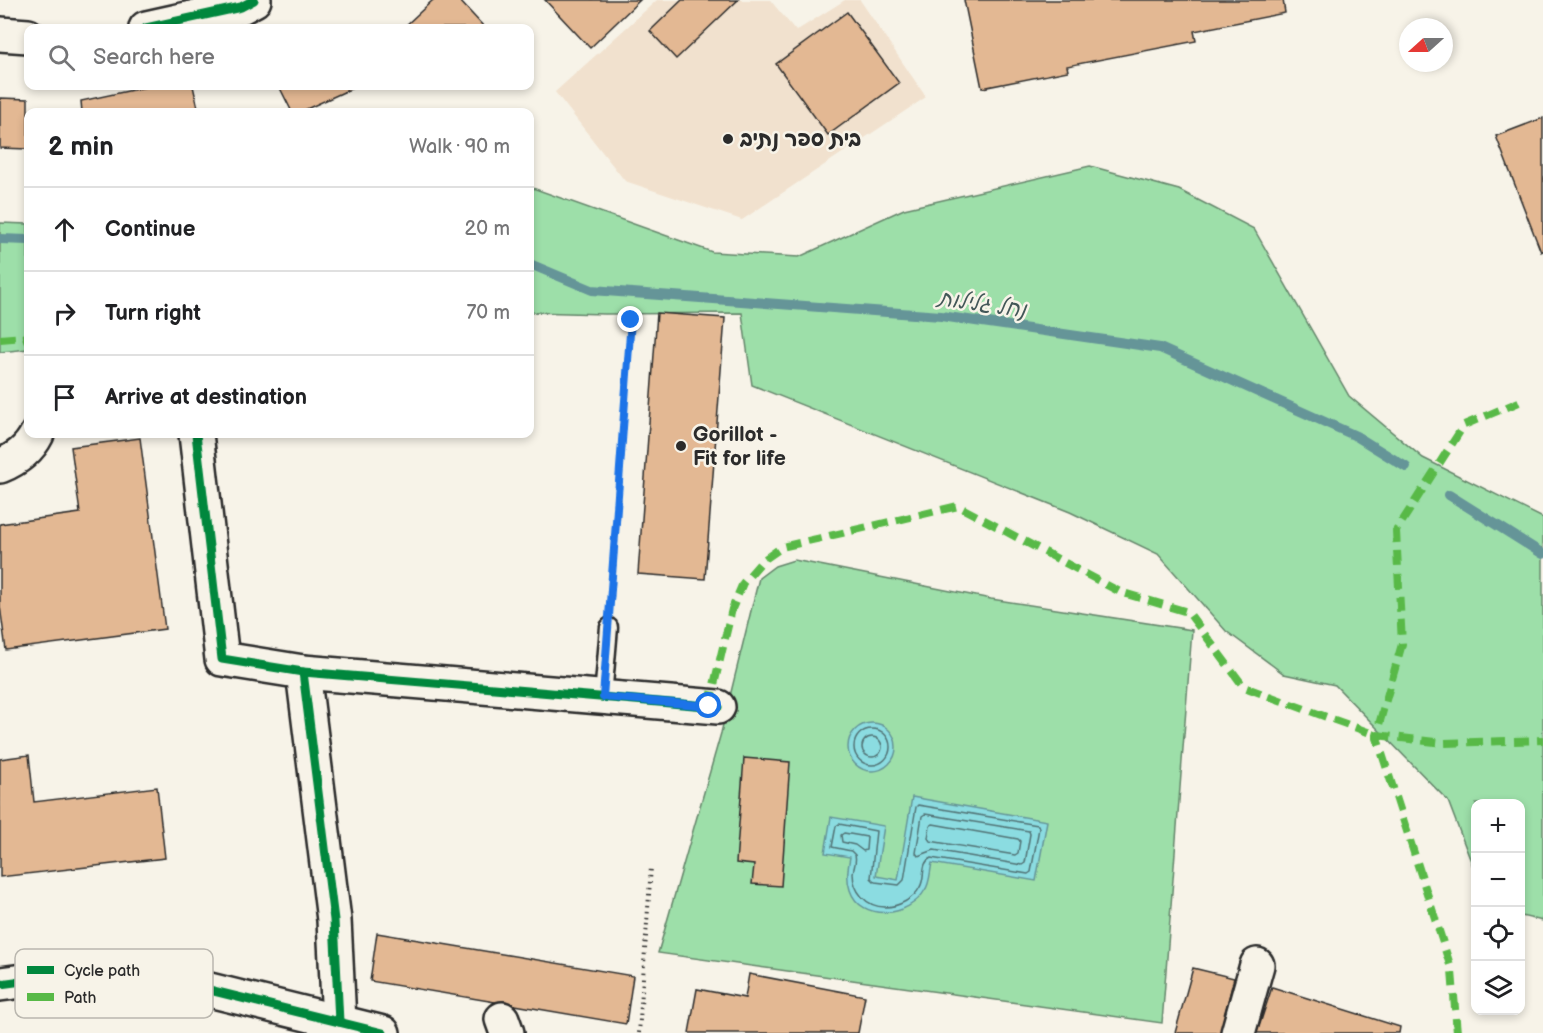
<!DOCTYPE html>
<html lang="en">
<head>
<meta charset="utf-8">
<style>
	body { margin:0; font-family:"Balsamiq Sans","Playpen Sans Hebrew",sans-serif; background:#f6f6f6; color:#202124 }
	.controls { position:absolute; right:18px; bottom:18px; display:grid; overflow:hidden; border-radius:12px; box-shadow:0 3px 9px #0003 }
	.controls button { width:54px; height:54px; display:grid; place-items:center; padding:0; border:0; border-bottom:2px solid #e0e0e0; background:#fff; color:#202124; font:30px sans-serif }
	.compass { position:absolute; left:1399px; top:18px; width:54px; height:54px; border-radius:50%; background:#fff; box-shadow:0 3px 9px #0003; rotate:249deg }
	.stop { position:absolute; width:18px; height:18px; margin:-14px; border:4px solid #1a73e8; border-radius:50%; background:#fff }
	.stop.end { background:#1a73e8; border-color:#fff; box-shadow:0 2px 6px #0008 }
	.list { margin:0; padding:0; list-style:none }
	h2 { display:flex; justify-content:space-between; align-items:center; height:78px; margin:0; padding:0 24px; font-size:26px }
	h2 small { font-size:20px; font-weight:400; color:#757577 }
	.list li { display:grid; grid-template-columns:39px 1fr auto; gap:18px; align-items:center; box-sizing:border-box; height:84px; padding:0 24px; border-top:2px solid #e0e0e0 }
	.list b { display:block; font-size:22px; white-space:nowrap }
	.list em { font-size:20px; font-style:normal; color:#757577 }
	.icon { flex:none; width:33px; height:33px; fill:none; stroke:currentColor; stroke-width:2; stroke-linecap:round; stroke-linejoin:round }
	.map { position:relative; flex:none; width:1543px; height:1033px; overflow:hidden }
	.search { position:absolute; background:#fff; box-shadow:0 3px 9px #0003; left:24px; top:24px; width:510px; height:66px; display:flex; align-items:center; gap:15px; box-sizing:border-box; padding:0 21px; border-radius:12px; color:#757577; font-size:22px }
	.panel { position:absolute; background:#fff; box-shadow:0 3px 9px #0003; left:24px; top:108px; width:510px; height:330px; border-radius:12px }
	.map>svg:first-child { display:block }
	.built { fill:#f1e1ce }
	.green { fill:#9ddfa9; stroke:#64856a; stroke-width:1.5 }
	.water { fill:#8bdce1; stroke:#659598; stroke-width:1.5 }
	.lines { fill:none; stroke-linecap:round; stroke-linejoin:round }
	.shore { stroke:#517274; stroke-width:1.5 }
	.stream { stroke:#659598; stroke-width:10 }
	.building { fill:#e3b893; stroke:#2b2b2b; stroke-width:1.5 }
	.lane-casing { stroke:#2b2b2b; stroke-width:21 }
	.street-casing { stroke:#2b2b2b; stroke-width:38 }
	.path { stroke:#2b2b2b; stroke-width:4; stroke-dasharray:1.5 4.5; stroke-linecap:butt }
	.lane { stroke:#f7f3e8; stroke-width:16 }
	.street { stroke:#f7f3e8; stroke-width:33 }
	.quiet { stroke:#58b947; stroke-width:8; stroke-dasharray:15 8; stroke-linecap:butt }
	.cycleway-casing { stroke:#f7f3e8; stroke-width:13 }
	.cycleway { stroke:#00873e; stroke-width:9 }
	.route { stroke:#1a73e8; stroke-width:8 }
	.poi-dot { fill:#2b2b2b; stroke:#f7f3e8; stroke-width:2 }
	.labels { text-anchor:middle; stroke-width:5; stroke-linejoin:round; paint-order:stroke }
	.poi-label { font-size:21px; font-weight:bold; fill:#2b2b2b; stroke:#f7f3e8; text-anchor:start }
	.water-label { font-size:22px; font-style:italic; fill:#435758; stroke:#f7f3e8 }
	.key { fill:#f7f3e8; stroke:#bab7af; stroke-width:1.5 }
	.key-label { font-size:16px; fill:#2b2b2b }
</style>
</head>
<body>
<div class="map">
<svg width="1543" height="1033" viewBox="0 0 1543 1033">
	<rect width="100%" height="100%" fill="#f7f3e8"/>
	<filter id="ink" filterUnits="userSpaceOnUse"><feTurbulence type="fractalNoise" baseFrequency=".0167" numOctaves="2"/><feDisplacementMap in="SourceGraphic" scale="12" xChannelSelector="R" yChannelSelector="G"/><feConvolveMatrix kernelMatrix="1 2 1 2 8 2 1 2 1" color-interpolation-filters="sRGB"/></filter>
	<g filter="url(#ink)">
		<path class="built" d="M657,0H770L796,31L845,0H860L926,97L742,220L625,181L555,92Z"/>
		<g class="green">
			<path d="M1090,166L1179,190L1254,229L1349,396L1423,458L1543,518V921L1521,916L1520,804H1476L1475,872L1448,801L1335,685L1284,674L1226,631L1158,554L1070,512L752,385L742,313L605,314L530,312V187L712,252L799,257L904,209Z"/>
			<path d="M0,223L28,224V349L0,352Z"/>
			<path d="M794,560L991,599L1192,630L1162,1023L658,953L721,733L759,578L775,566Z"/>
		</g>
		<g class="water">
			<circle cx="872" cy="747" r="24"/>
			<path d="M912,797L1047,821L1036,881L932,863C930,871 930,884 925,890C910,917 861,923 850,890C846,878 848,868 850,857L825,853L831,817L884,826L876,876L898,880Z"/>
		</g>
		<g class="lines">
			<g class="shore">
				<circle cx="872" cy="747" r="18"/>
				<circle cx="872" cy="747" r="10"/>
				<path d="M918,805L1038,825L1039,828L1031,872L1028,874L931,858C920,863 926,877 920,887C914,899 898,907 885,907C866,907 853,891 853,873C854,866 857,861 855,855L851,851L832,847L836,826L839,824L876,831L871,878L875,882L899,885L904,880L916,807Z"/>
				<path d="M925,814L1029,831L1030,834L1025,863L1022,865L934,850L918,856L916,853L922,816Z"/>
				<path d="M933,824L1018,839L1020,841L1018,853L1015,855L930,841L928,838L930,826Z"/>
				<path d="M844,833L867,837L866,850L863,851L855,845L842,842L841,835Z"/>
			</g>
			<g class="stream">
				<path d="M0,239L28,240"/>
				<path d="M530,264L592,290L941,316L1160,348L1356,436L1406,467"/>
				<path d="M1449,495L1543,554"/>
			</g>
		</g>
		<g class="building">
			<path d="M433,0H459L485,28H403Z"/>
			<path d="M545,0H640L590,48Z"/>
			<path d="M682,0H738L676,59L650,31Z"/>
			<path d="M964,0H1283L1285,13L1194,31L1196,41L1067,66L1068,71L982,88Z"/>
			<path d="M847,12L899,83L828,135L776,64Z"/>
			<path d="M151,86H193L199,112H82L81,101Z"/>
			<path d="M279,86H357L300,112H292Z"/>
			<path d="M0,98L28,99V149L0,148Z"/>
			<path d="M1543,118V251L1541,252L1496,136Z"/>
			<path d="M657,313L725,318L705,579L638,574Z"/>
			<path d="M140,438L165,629L6,650L0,606V524L80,513L71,447Z"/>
			<path d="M29,755L34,802L157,787L165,858L0,877V759Z"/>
			<path d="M744,758L790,762L781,886L752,884L754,865L736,863Z"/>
			<path d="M377,933L633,976L626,1024L515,1005L505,1001L495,1002L370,981Z"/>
			<path d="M1193,968L1234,978L1220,1033H1175Z"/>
			<path d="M749,974L865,996L858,1033H689L697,989L745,998Z"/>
			<path d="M1272,987L1400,1027L1399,1033H1257Z"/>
		</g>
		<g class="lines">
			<defs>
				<path id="lane" d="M603,697L609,627"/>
				<g id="street">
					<path d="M146,28L241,7L254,0"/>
					<path d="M0,34L28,36"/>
					<path d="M196,434L222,659L303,672L334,920L339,1022"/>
					<path d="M0,466C17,459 29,450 37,434"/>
					<path d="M303,672L718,707"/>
					<path d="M0,984L90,972L141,973L383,1033"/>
					<path d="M502,1019L507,1033"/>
					<path d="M1238,1033L1257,965"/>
				</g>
			</defs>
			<use href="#lane" class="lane-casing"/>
			<use href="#street" class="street-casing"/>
			<g class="path">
				<path d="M611,602L631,320"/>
				<path d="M639,1033L651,867"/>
			</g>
			<use href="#lane" class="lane"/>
			<use href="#street" class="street"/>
			<g class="quiet">
				<path d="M0,339L26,337L28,342"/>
				<path d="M709,706L732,609L743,583L762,561L782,547L958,506L1120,592L1188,612L1244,687L1376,735L1444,743L1543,740"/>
				<path d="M1457,1033L1452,971L1376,735L1402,644L1396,531L1464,425L1519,402"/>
			</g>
			<defs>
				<g id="cycleway">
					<path d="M146,28L241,7L254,0"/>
					<path d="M196,434L222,659L303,672L334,920L339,1022"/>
					<path d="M303,672L718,707"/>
					<path d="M0,984L90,972L141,973L383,1033"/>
				</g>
			</defs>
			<use href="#cycleway" class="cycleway-casing"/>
			<use href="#cycleway" class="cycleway"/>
		</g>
	</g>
	<g class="lines" filter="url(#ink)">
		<path class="route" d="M631,320L603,697L709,706"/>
	</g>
	<g class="poi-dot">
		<circle cx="728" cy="139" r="6"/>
		<circle cx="681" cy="446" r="6"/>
	</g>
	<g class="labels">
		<g class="poi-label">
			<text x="740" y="146">בית ספר נתיב</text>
			<text x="693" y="441">Gorillot -<tspan x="693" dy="24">Fit for life</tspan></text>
		</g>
		<g class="water-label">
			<text transform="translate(982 303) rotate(8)" y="8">נחל גלילות</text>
		</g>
	</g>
	<rect x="15" y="949" width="198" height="69" rx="9" class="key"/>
	<rect x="27" y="966" width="27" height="8" fill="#00873e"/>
	<rect x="27" y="993" width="27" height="8" fill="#58b947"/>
	<g class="key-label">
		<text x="64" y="976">Cycle path</text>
		<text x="64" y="1003">Path</text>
	</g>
</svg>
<div class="controls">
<button>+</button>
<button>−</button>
<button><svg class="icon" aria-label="locate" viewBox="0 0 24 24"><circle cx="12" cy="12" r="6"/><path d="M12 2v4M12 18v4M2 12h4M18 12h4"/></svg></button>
<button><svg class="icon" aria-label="layers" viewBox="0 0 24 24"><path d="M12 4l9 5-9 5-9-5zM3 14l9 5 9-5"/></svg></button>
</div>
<svg class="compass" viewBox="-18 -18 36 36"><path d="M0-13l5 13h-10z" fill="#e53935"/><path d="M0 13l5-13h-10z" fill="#757577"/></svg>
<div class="stop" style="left:709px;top:706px"></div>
<div class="stop end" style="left:631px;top:320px"></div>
<div class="search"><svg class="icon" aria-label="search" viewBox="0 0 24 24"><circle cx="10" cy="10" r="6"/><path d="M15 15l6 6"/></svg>Search here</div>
<section class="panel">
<h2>2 min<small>Walk · 90 m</small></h2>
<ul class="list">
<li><svg class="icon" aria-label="ahead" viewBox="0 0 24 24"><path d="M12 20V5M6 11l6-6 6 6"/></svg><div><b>Continue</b></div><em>20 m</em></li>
<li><svg class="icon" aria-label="right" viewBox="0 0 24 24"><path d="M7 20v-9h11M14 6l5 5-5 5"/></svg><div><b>Turn right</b></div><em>70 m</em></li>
<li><svg class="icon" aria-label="arrive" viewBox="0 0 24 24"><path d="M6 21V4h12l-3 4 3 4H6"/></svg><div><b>Arrive at destination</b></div></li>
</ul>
</section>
</div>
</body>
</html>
